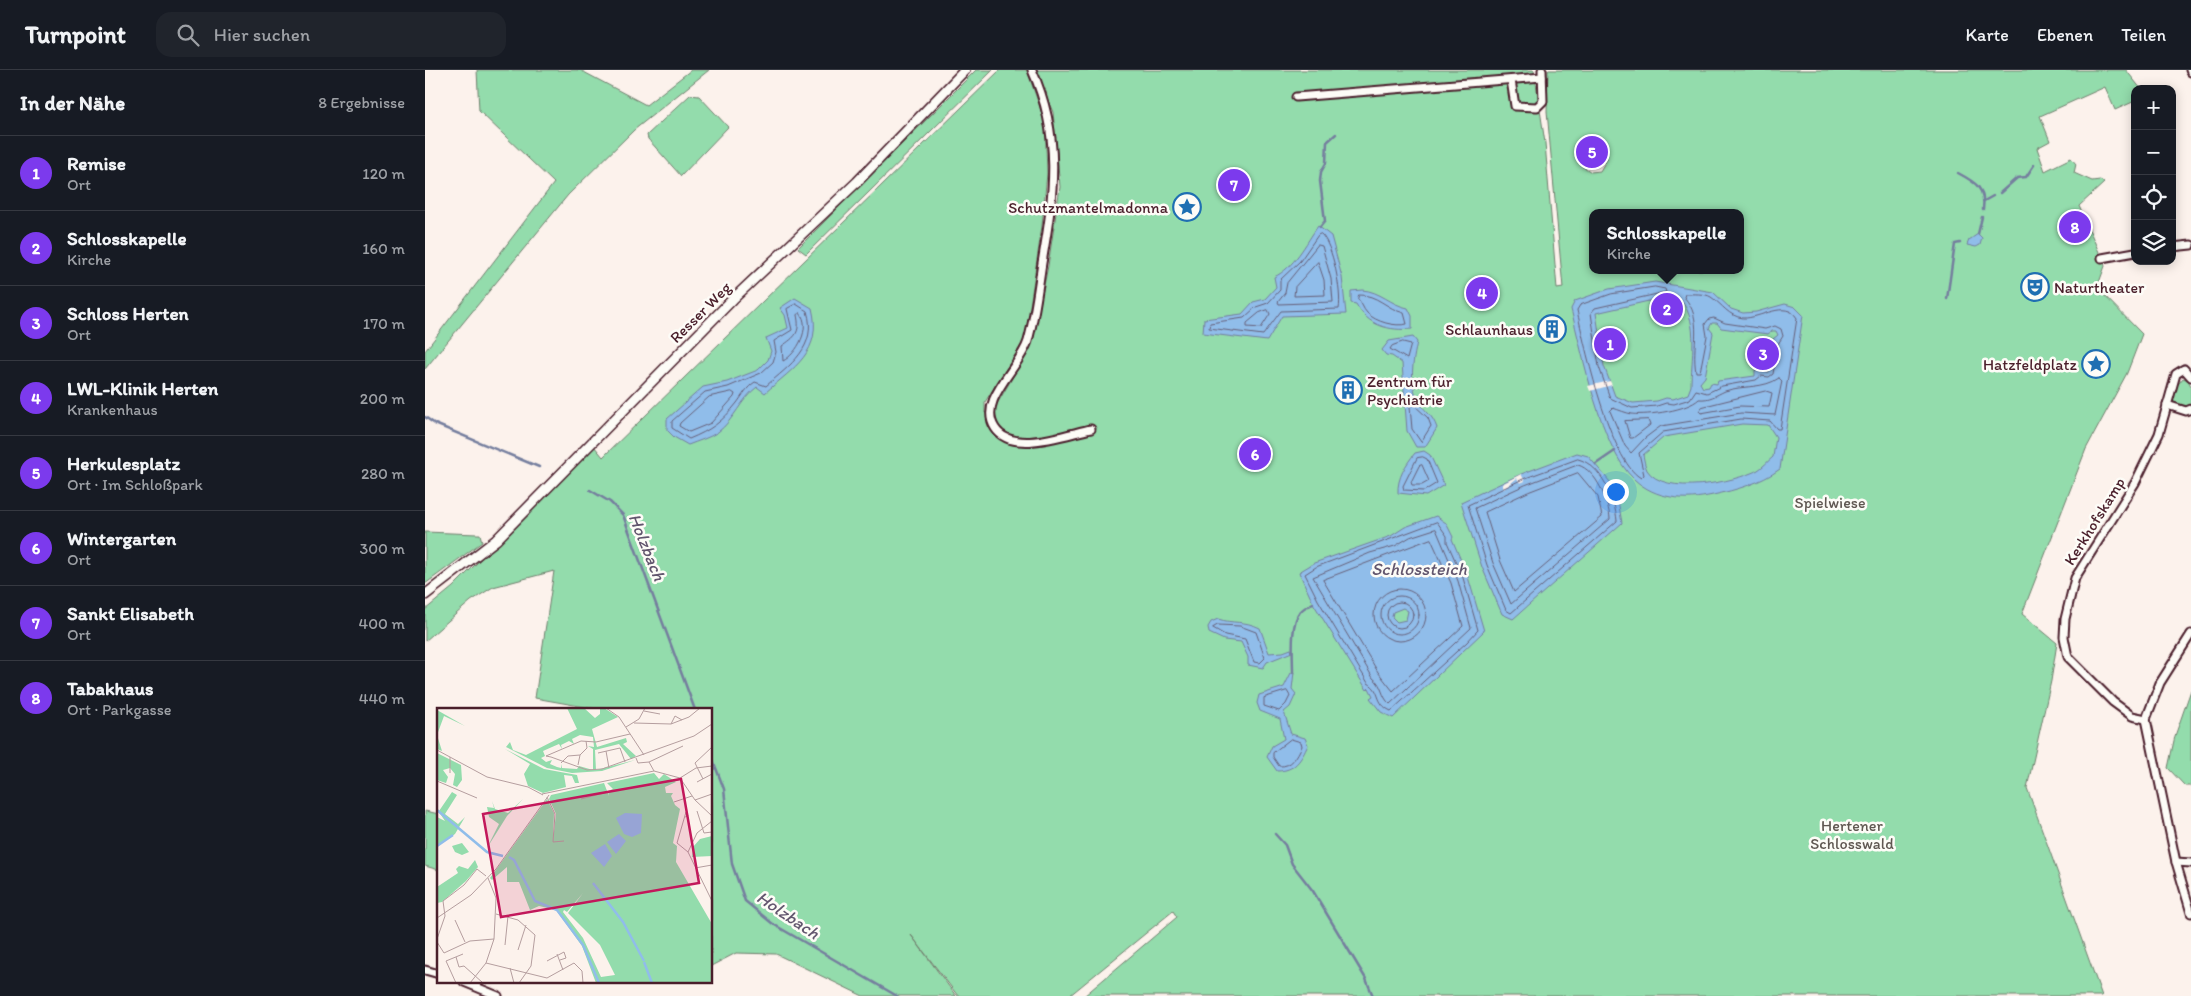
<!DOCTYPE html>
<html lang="de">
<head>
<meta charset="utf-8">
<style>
	body { margin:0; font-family:Itim,sans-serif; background:#20242c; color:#f1f3f6 }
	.controls { position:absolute; right:15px; top:15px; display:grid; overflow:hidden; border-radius:10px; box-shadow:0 2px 12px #0003 }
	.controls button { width:45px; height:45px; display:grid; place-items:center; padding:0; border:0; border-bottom:1px solid #363941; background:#171b24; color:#f1f3f6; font:25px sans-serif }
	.you { position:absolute; left:1190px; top:421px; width:18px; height:18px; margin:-12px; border:4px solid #fff; border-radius:50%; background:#1a73e8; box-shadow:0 0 0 8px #1a73e833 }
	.badge { display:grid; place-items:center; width:32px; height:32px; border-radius:50%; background:#7c3aed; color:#fff; font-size:16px; font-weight:700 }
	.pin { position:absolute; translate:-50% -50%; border:2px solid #fff; box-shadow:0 1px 5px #0006 }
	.popup { position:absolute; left:1164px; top:139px; width:155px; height:65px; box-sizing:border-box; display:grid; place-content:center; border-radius:10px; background:#171b24; filter:drop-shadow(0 1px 4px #0005); font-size:16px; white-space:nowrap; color:#9ea1a6 }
	.popup b { font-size:19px; color:#f1f3f6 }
	.popup::after { content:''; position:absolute; left:50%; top:100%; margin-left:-10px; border:10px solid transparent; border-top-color:#171b24 }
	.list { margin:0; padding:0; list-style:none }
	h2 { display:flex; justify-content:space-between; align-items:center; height:65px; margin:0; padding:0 20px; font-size:21px }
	h2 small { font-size:16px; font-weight:400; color:#9ea1a6 }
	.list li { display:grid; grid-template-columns:32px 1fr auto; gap:15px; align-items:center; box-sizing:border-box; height:75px; padding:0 20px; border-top:1px solid #363941 }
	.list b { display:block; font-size:19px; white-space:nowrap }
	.list p { margin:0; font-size:16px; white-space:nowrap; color:#9ea1a6 }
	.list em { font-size:16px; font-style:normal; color:#9ea1a6 }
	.icon { flex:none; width:28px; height:28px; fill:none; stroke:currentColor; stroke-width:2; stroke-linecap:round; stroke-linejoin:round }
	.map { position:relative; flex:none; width:1766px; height:926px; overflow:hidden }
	header { display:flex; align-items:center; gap:30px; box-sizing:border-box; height:70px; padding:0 25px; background:#171b24; border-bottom:1px solid #363941 }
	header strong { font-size:24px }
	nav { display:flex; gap:28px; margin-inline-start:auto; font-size:18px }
	.search { width:350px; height:45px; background:#20242c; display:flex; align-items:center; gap:12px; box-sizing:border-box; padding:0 18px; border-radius:15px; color:#9ea1a6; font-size:19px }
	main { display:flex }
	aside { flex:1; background:#171b24 }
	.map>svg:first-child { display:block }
	.green { fill:#93dcac; stroke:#6e7e6c; fill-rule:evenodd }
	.water { fill:#90bdea; stroke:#747e9e; fill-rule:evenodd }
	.pier { fill:#fcf2ec }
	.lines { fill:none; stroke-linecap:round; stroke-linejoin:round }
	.shore { stroke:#665e77; stroke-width:1 }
	.stream { stroke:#747e9e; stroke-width:2.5 }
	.street-casing { stroke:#4a1f2b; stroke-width:11 }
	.secondary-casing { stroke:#4a1f2b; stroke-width:12 }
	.street { stroke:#fdfcf7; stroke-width:7 }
	.secondary { stroke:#fdfcf7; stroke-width:9 }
	.labels { text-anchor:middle; stroke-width:5; stroke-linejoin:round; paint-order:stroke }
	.poi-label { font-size:16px; fill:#4a1f2b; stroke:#fdfcf7; text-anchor:end }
	.street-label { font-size:16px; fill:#4a1f2b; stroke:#fdfcf7 }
	.park-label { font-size:16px; fill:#605852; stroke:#fdfcf7 }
	.water-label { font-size:18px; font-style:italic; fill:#62566e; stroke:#fdfcf7 }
	.inset-river { fill:none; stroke:#90bdea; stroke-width:2.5 }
	.inset-road { fill:none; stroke:#b59e9f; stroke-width:1 }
	.view { fill:#c2185b; fill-opacity:0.15; stroke:#c2185b; stroke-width:2.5 }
	.inset-edge { fill:none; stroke:#4a1f2b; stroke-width:2.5 }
</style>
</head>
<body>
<header>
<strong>Turnpoint</strong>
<div class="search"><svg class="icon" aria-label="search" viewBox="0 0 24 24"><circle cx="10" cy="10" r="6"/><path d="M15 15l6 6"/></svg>Hier suchen</div>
<nav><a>Karte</a><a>Ebenen</a><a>Teilen</a></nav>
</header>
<main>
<aside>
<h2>In der Nähe<small>8 Ergebnisse</small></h2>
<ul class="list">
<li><span class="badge">1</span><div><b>Remise</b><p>Ort</p></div><em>120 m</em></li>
<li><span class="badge">2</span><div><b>Schlosskapelle</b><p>Kirche</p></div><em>160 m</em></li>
<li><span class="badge">3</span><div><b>Schloss Herten</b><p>Ort</p></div><em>170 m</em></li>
<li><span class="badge">4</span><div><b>LWL-Klinik Herten</b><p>Krankenhaus</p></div><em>200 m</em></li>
<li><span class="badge">5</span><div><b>Herkulesplatz</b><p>Ort · Im Schloßpark</p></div><em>280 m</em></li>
<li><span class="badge">6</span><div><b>Wintergarten</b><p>Ort</p></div><em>300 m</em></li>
<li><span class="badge">7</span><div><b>Sankt Elisabeth</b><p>Ort</p></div><em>400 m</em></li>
<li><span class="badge">8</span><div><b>Tabakhaus</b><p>Ort · Parkgasse</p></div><em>440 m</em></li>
</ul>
</aside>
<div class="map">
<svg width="1766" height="926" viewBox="0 0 1766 926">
	<rect width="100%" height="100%" fill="#fcf2ec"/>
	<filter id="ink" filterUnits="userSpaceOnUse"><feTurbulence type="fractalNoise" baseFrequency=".02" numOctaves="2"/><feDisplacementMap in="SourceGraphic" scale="10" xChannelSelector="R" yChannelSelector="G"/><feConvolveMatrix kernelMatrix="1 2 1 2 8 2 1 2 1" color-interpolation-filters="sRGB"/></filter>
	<g filter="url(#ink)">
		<g class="green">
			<path d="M52,0H155L221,35L266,0H284L209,60L143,125L0,299V281L129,113L54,41Z"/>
			<path d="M551,0H568L381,184L373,178Z"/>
			<path d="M575,0H602L604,6L620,52L622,103L617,156L600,269L560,332V343L572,334L607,274L623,196L635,117L628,42L609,0H1109L1120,73L1132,219L1138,218L1122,41L1123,0H1701L1716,19H1710V31L1690,40L1680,17L1615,46L1625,71L1612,78L1620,101L1646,88L1651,94L1649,103L1667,111L1675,110L1679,113L1654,136L1680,196L1672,218L1717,264L1702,303L1661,379L1597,544L1632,573L1626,611L1602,718L1677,926H659L752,847L748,841L644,926H533L486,865L531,926H438L351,884L311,883L286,896V640H177L110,628L129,501L68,517L46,531L0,571V540L28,517L169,376L178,387ZM1171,75L1179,80L1182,89L1175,101L1166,102L1156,95L1155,86L1162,76ZM1168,143H1316V200H1168ZM1672,282L1681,286L1684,295L1680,305L1669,308L1660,302L1658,292L1663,285Z"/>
			<path d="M265,25L274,26L303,57L256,106L223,69L222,65Z"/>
			<path d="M1758,308L1763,310L1766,316V337L1761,338L1746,333L1750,318Z"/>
			<path d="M0,462L52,464H55L57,472L0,514Z"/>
			<path d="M1766,620V716H1760L1743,698L1750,666Z"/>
			<path d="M0,741L14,744V800L0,796Z"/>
		</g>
		<g class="water">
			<path d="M893,156L906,166L917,207L921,244L857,246L842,271L778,263L779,249L817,244L828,232L840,229L851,217L849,207C869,198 881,173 893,156Z"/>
			<path d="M1553,164L1557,168L1555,175L1551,177L1542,175L1544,170Z"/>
			<path d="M1230,212L1288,222L1306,239L1318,243L1331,242L1360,234L1370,237L1378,245L1355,399C1336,413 1311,420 1288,425C1261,431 1231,430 1209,409C1176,379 1157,283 1146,239L1150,231L1184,219ZM1237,228L1257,232C1274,253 1266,290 1266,316L1263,324L1248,329L1241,328L1232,331L1208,333L1190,326L1179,296L1171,243ZM1287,253H1292L1296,258L1343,264L1347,261H1351L1353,265L1348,269L1344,302L1330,300V306L1293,311L1292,314L1286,313L1284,317L1278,318L1275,313L1280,307L1288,263L1284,258ZM1317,354L1343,355L1351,367L1348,387C1343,391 1338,397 1333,400C1310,412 1239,427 1222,400C1220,396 1219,390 1218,385L1239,367Z"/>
			<path d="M937,220C955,221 966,235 983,238L987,246V259C964,261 943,256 931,234L926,233V221Z"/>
			<path d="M370,228L387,238C398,282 369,297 340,323L332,317C316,329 309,350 293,362C284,368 273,371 263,375L249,367L242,360V349L278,317L302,312L333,300L343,290L346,281L341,268L363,258L360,245L355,238Z"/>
			<path d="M988,267L992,272C988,292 983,314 995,333C1002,344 1007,344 1012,358L1000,377H991L982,361L977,293L967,286L961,285L957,280L964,271Z"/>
			<path d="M999,381L1005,385L1019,415L1001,426L973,423C972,408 981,394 990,383Z"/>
			<path d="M1152,383L1163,386L1191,419L1197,453L1088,549L1077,544L1057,497L1036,432L1096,404Z"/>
			<path d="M1011,446L1021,453L1028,467L1027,469L1043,507L1059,561L968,648L956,642L945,628L948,626L944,618L942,620L888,533L874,502L889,493L966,466L980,457ZM978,538L983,541L981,550L972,552L967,547L968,542Z"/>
			<path d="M793,549C808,554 819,550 835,558L844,583L858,582L866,579L867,582L842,592L838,598L823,595V587L816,572L799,570L784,563L783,557L786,552Z"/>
			<path d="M869,602L867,619L871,624L865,637L859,642L866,664L880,668L883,675C876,690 870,701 852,701L842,687L847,676L859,669L855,649L835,641L832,633L834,625L859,617L866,603Z"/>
		</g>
		<g class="pier">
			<path d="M1185,311L1187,315L1165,321L1163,316Z"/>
			<path d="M1096,404L1100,411L1095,413L1092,408L1079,419L1077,414Z"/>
		</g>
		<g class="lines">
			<g class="shore">
				<path d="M896,164C908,174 917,223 914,239L856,241L838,265L784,258L785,253L819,248L831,237L843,233L855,220V210L875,191L893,165Z"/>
				<path d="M893,175L897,176L906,209L908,232L854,234L853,232L860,223L862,213Z"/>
				<path d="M893,192L899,210L900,225L869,226L870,217Z"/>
				<path d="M1230,217L1240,219L1241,222L1170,238L1166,243L1174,297L1185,328L1207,338L1232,336L1241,333L1249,334L1265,329L1271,320L1282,323L1297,316L1331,310L1336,306L1344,307L1348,304L1353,274L1358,266L1356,259L1350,256L1340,259L1300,253L1289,248L1284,249L1280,254L1282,266L1275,302H1271C1266,276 1279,249 1259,227L1260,224C1267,224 1280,223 1286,227C1298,235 1303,246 1318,248C1335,249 1361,229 1372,248L1355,359H1352L1345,351L1316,349L1238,362L1214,383L1219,405L1216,408C1185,391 1159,275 1152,240L1155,235L1186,224Z"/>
				<path d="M934,225C952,224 962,239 979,243L982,254C970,257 951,252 942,243C938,239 937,233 933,229Z"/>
				<path d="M371,234L382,241C393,277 365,295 341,316L330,312C321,318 318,325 312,333C297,352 286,360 264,369L247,358V351L280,322L303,317L336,303L348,292L351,282L349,271L367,260L362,239Z"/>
				<path d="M843,240L845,244L836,258L822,257V253L834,243Z"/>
				<path d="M375,243C387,257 372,284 358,291L357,276C370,267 376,263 372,245Z"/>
				<path d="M978,272L986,274L982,289L965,279L967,276Z"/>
				<path d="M1354,308L1357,311L1350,345L1316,343L1236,356L1220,368L1206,383L1200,376L1185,341L1188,338C1194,340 1201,343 1207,344C1223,346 1263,340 1274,329C1285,330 1291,325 1300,321C1318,315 1339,319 1354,308Z"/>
				<path d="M1341,321L1347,323L1344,337L1315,336L1276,343L1274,341L1277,337Z"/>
				<path d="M307,322L310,324L309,327L286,353L264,362L254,356L255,353L284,327Z"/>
				<path d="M987,333L1003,348L1006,356L996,372L987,359L985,336Z"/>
				<path d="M1223,350L1225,355L1208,368H1205L1200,351Z"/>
				<path d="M998,387L1002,389L1012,413L999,421L979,420L978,416L992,388Z"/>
				<path d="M1153,389C1177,395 1190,429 1192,451L1086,543L1081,540L1062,495L1043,435L1098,409Z"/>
				<path d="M997,395L1004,411L997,415H987L986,412L994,396Z"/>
				<path d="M1153,395C1172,400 1184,433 1185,449L1086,534L1068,493L1050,438L1100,415Z"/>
				<path d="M1153,403L1173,427L1177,447L1089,522L1075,490L1060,442L1103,422Z"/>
				<path d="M1012,452L1022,466V472L1038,508L1053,560L1042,572L966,641C949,633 957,621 943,613L893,530L880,504L891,497Z"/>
				<path d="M1011,459L1033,511L1046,558L965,634C956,627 958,615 948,608L888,507L945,483L970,476L985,467Z"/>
				<path d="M1006,469L1026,513L1038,556L968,621L953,602L898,510Z"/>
				<circle cx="975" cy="545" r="26"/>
				<circle cx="975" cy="545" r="19"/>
				<circle cx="975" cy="545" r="13"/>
				<path d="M793,555L815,556L831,562L840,588L835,593L829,592L820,569L800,565L788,558Z"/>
				<path d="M862,621L865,626L861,634L854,641L839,636V628Z"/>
				<path d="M866,669L876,672L877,676C872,686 867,697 854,696L848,687V683Z"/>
			</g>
			<g class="stream">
				<path d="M1533,103C1550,112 1561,118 1558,140"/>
				<path d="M1575,123L1592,108L1601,107L1609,95"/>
				<path d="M1559,131L1568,126"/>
				<path d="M895,157L900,151L895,111L896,102L901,93L902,72L911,64"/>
				<path d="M1553,164L1557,147"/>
				<path d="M1522,229L1530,174L1535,173"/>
				<path d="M0,347L10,354L114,397"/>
				<path d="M1171,394L1190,381"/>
				<path d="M165,420L185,432L198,445L270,640"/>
				<path d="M868,602C868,588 865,553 875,542C878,538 884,535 888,533"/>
				<path d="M286,685L299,719L307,794L320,831L348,854L472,926"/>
				<path d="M850,764L860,775L867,794L888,821L941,909L948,926"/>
			</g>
			<defs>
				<g id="street">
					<path d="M607,0C637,67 629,123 617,193C613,219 610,246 603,271C595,298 552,330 570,358C587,385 641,364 666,359"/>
					<path d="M1765,0L1766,2"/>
					<path d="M1086,10L1090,36L1112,37L1118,31L1117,0"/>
					<path d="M871,27L1117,7"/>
					<path d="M1747,177L1766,175"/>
					<path d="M1677,188L1710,182"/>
					<path d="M1742,335L1761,341L1766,339"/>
					<path d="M1766,564L1735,613L1721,649L1751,792L1766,843"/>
					<path d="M1721,649L1707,646L1688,632L1643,587L1639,567L1640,549L1650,508L1710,413L1734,364L1751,304L1759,299L1766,307"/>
					<path d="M1751,792L1766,793"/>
					<path d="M0,900L14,904"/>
					<path d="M39,912L73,926"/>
				</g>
				<path id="secondary" d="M0,525L71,470L308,229L432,112L540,0"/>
			</defs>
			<use href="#street" class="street-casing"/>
			<use href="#secondary" class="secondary-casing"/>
			<use href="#street" class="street"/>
			<use href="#secondary" class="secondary"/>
		</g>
	</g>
	<defs>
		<symbol id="sight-ring" viewBox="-11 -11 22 22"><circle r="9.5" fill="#fdfcf7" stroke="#1f6fb2" stroke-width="1.5"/><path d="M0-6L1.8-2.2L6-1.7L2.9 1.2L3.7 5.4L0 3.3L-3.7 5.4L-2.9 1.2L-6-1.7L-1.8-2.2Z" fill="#1f6fb2"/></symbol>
		<symbol id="theatre-ring" viewBox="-11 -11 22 22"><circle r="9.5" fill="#fdfcf7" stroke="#1f6fb2" stroke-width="1.5"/><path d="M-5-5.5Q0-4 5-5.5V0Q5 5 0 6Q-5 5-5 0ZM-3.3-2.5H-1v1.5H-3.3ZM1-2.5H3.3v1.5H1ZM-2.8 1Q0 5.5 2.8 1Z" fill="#1f6fb2"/></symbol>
		<symbol id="building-ring" viewBox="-11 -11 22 22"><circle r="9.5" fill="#fdfcf7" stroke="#1f6fb2" stroke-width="1.5"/><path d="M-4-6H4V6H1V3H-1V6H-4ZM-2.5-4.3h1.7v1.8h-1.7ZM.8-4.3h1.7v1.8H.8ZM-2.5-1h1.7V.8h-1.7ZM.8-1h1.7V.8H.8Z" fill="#1f6fb2"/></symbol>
	</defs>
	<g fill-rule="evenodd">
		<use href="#sight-ring" x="746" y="121" width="32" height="32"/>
		<use href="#theatre-ring" x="1594" y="201" width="32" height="32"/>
		<use href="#building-ring" x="1111" y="243" width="32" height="32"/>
		<use href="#sight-ring" x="1655" y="278" width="32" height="32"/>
		<use href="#building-ring" x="907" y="304" width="32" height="32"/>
	</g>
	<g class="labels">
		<g class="poi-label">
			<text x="743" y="143">Schutzmantelmadonna</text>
			<text x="1629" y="223" text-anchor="start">Naturtheater</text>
			<text x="1108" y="265">Schlaunhaus</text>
			<text x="1652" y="300">Hatzfeldplatz</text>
			<text x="942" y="317" text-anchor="start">Zentrum für<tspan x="942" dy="18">Psychiatrie</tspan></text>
		</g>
		<g class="street-label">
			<text transform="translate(275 242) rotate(-45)" y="6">Resser Weg</text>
			<text transform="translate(1669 451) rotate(-58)" y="6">Kerkhofskamp</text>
		</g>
		<g class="park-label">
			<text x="1405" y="438">Spielwiese</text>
			<text x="1427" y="761">Hertener<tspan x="1427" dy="18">Schlosswald</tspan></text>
		</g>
		<g class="water-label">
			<text transform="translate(222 477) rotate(68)" y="6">Holzbach</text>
			<text x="994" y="505">Schlossteich</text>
			<text transform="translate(363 845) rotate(34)" y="6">Holzbach</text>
		</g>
	</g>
	<g transform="translate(12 638)">
		<rect width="275" height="275" fill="#fcf2ec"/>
		<path d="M130,0H147L158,10L163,6V0H167L181,9L155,21L160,39L189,30L190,34L186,36L199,48L194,51L182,36L158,42L159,62L198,52L165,63L135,65L110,60L69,39L73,34L76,42L89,47L140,21ZM143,27L156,29L157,39L151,38L156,41V62L142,58L140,61L125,60V56L124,60L120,59L113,56L115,52L109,54L104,50L108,48L106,43L115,39L122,36L125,41L124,37L132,33L137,36L135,31ZM0,2L28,18L7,8L0,27L5,43L0,41ZM68,41L107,61L140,67L142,75H138L135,68L127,67L129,79L106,85L91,78L87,66L93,56ZM0,45L24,57L25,72L20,79L16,77L18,66L13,60L6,62L11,69L9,75L0,72ZM217,65L222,71L227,66L239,74L228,79L229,85H236L234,88L238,97L243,101L236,135L240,138L239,154L275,216V275H159L145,238L119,202L102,198L93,202L82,174H70V159L55,172L53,170L110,91L117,105L116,132L119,106L112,91L114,87L167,75L172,88L171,83L176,81L170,75ZM146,185L131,205L163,237L178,267L164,269L146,230L126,204L127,202L130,204ZM15,84L20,87L8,106L21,116L28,109L18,126L0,138V109L8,113L0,101L2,103ZM86,91L70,108L50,140L62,116L52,109L50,99L57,100L55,93L58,101L71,105ZM275,128V148L255,149L256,139L263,131ZM25,135L32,144L25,147L18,144L15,138ZM38,152L41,159L29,173L5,194L0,195V179L21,165L19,161L22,158L31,161Z" fill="#93dcac" fill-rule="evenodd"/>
		<path d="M188,105L205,106L204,125L195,129L187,126L179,110ZM182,126L189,133L179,146L170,134ZM168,136L175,148L167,159L154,145Z" fill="#90bdea"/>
		<path class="inset-river" d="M0,102L50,144L66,148M0,138L16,127M72,149L77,152L98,193L120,202L146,237L162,275M156,175L186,214L207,253M207,254L215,275"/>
		<path class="inset-road" d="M169,0L182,9L207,47M207,3L223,6M197,15L234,16L252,9L263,0M234,16L238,8L245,12M189,19L202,11L208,0M0,42L50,69L91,79L106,87M169,43L172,60M161,45L183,40L188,54M13,49V65M114,49L150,62L165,61L257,28L275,16M114,49L109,48L144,33L159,34L193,26M199,50L201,55L212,54L217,63M212,54L246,38M124,55L131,48L143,47M141,57L143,47L150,40L149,33M243,70L258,92L275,108M266,71L258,55L275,39M0,73L40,90M260,74L275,66M105,86L217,63L243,70L259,60L275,58M110,89L118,106L116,134L127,133M144,91L171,84M258,92L275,86M237,94L255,88M260,103L267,125L275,124M248,109L251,108L249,104L240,135L251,144M275,113L260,125L251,144L275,193M258,160L275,157M59,206L81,212L98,227L94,258L82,275M0,210L34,187L59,161L112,87M18,212L28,234M0,231L8,208L6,193L27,177L40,161L49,168M0,234L7,245L33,233L57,231M68,237L71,208M81,242L89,217M120,246L126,262M19,249L22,259L27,258L46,275M110,253L127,244L129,250L123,252M49,255L110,270L137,255L145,263L146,275M73,260L77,275M19,275L9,253L26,246M33,275L49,255L57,231L59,190L51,170"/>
		<path class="view" d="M244,71L262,175L64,209L46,106Z"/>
		<rect width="275" height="275" class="inset-edge"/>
	</g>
</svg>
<div class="controls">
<button>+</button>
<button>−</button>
<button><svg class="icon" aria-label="locate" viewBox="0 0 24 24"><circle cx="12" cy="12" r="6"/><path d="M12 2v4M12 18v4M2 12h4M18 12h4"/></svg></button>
<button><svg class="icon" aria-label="layers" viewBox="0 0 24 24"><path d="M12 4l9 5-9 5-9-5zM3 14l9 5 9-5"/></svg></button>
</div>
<div class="you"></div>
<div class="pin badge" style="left:1185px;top:274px">1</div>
<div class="pin badge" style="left:1242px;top:239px">2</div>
<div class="popup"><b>Schlosskapelle</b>Kirche</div>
<div class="pin badge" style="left:1338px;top:284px">3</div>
<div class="pin badge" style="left:1057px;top:223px">4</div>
<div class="pin badge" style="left:1167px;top:82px">5</div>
<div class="pin badge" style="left:830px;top:384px">6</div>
<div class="pin badge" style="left:809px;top:115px">7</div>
<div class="pin badge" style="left:1650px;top:157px">8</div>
</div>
</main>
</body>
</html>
